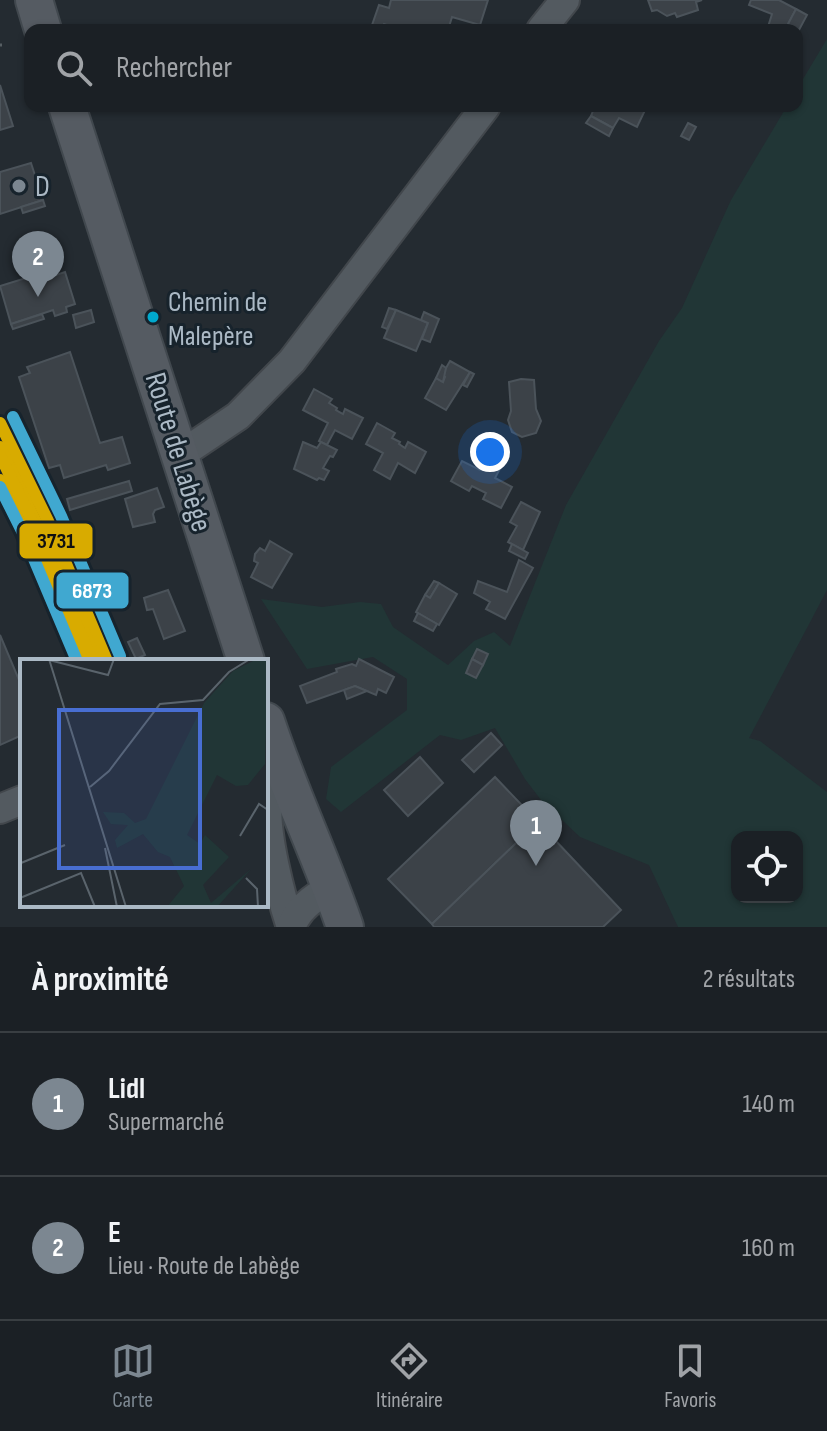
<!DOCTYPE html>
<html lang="fr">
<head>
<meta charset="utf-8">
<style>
	body { margin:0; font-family:"Sofia Sans Condensed",sans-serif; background:#24282d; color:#f1f3f6 }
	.controls { position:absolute; right:24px; bottom:24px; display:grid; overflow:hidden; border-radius:16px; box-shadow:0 2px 6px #0004 }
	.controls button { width:72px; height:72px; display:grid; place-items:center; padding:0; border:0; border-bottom:2px solid #393e42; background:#1b2025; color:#f1f3f6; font:40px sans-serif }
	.you { position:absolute; left:490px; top:452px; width:28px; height:28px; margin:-20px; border:6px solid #fff; border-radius:50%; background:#1a73e8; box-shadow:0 0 0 12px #1a73e833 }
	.badge { display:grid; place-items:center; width:52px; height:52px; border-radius:50%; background:#7c8791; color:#fff; font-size:26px; font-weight:700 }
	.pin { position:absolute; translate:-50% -66px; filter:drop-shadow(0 2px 4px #0008) }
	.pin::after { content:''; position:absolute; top:42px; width:28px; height:24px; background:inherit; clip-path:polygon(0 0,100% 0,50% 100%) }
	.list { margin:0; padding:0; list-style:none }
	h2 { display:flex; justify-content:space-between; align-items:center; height:104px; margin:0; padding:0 32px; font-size:34px }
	h2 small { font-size:26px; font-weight:400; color:#a0a3a7 }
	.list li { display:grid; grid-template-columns:52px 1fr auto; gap:24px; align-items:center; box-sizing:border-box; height:144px; padding:0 32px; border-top:2px solid #393e42 }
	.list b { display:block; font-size:30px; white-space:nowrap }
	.list p { margin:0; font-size:26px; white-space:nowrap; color:#a0a3a7 }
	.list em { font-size:26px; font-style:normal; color:#a0a3a7 }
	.icon { flex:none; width:44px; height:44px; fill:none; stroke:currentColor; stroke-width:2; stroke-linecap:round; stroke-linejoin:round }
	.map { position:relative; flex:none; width:827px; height:927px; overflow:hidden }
	.search { position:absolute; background:#1b2025; box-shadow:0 2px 6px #0004; left:24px; right:24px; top:24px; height:88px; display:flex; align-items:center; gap:20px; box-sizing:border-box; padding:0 28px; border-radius:16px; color:#a0a3a7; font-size:30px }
	.sheet { height:392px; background:#1b2025 }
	nav { display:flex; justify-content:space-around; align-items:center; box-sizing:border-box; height:112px; border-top:2px solid #393e42; background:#1b2025; font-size:22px; color:#a0a3a7 }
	nav a { display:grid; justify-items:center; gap:4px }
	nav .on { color:#7c8791 }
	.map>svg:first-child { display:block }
	.green { fill:#213636; fill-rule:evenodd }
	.building { fill:#3c4248; stroke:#4b535a; stroke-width:2 }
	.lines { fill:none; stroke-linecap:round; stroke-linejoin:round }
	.minor-casing { stroke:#42474c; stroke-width:32 }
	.major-casing { stroke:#41484e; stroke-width:40 }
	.path { stroke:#565e63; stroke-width:3; stroke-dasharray:6 6; stroke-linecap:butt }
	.minor { stroke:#535a60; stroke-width:28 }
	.major { stroke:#555b62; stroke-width:36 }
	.rail-1-casing { stroke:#17232c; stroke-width:18 }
	.rail-2-casing { stroke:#17232c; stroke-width:18 }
	.rail-3-casing { stroke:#17232c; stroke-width:18 }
	.rail-4-casing { stroke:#17232c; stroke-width:18 }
	.rail-5-casing { stroke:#17232c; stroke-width:18 }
	.rail-6-casing { stroke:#17232c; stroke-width:18 }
	.rail-1 { stroke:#d8ab00; stroke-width:12 }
	.rail-2 { stroke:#d8ab00; stroke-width:12 }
	.rail-3 { stroke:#d8ab00; stroke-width:12 }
	.rail-4 { stroke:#d8ab00; stroke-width:12 }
	.rail-5 { stroke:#40a8d0; stroke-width:12 }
	.rail-6 { stroke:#40a8d0; stroke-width:12 }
	.poi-dot { fill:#7c8791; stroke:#17232c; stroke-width:3 }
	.bus-dot { fill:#00a9ce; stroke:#17232c; stroke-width:3 }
	.labels { text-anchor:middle; stroke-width:6; stroke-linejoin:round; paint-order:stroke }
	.bus-label { font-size:28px; fill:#abb9c5; stroke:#17232c; text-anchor:start }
	.poi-label { font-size:30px; fill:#abb9c5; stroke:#17232c; text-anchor:start }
	.street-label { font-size:30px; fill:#abb9c5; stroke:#17232c }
	.inset-road { fill:none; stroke:#5a646c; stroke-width:2 }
	.view { fill:#486ed2; fill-opacity:0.15; stroke:#486ed2; stroke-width:4 }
	.inset-edge { fill:none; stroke:#abb9c5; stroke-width:4 }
	.line-badge { stroke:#17232c; stroke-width:3 }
	.badge-label { font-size:22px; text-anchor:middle; font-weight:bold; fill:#fff }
	.pale-badge-label { font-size:22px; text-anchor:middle; font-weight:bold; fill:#111 }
</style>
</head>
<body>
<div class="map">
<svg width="827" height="927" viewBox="0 0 827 927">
	<rect width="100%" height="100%" fill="#242b31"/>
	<path class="green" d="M827,39V590L749,738L760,741L827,792V927H678L649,865L580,837L541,800L525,779L495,728L461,740L440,735L341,812L326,799L331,767L407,710V679L373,657L307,669L261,599L322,607L360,602L381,604L393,627L448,665L474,641L494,632L510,646L566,505L659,341L682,308L731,200L787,106H797V89ZM737,837H797V897H737Z"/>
	<g class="building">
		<path d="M391,0H488L480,25L452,17L448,30H401L384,24L382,30L371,28L379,5L389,8Z"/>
		<path d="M648,0H702L696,2L698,10L677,17L675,13L667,16L657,10L652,11Z"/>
		<path d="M751,0H779L796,9L788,24L796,30H767L772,14L749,5Z"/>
		<path d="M796,9L807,15L799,30L788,24Z"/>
		<path d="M0,85L13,126L0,130Z"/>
		<path d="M595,106H647L637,127L619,118L613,128L591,116Z"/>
		<path d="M591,116L613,128L609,136L586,123Z"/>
		<path d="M688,123L696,127L689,140L681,136Z"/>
		<path d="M31,163L43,200L0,214V172Z"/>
		<path d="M43,200L45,206L23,213L21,207Z"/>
		<path d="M55,269L56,275L65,272L75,304L66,307L67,312L55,316L53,310L11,324L0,286Z"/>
		<path d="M389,308L396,310L387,329L382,327Z"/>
		<path d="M91,310L94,322L76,328L73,315Z"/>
		<path d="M396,310L428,323L416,351L384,338Z"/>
		<path d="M424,312L439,319L430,342L422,339L428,323L421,320Z"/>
		<path d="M42,314L44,319L13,329L11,324Z"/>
		<path d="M70,352L100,443L122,437L130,463L108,470L106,465L64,478L60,465L49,468L19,377L30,373L27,367Z"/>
		<path d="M450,361L470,372L446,410L425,398L436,378L443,382L445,377L442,375Z"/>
		<path d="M442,365L446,368L443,382L436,378Z"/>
		<path d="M470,372L474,374L467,387L463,385Z"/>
		<path d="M521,379L534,380L536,409L541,421L536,433L522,437L512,432L508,420L511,411L509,382Z"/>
		<path d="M314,389L332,399L329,403L337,408L336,410L343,414L345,409L363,418L352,439L335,430L327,445L319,441L328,423L303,410Z"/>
		<path d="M377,423L395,433L392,438L400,442L399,444L405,448L408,442L426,452L415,473L398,463L390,479L374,470L383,453L366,444Z"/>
		<path d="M303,442L317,448L321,442L337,450L333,457L330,456L323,468L329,471L324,480L319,478L317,480L294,469Z"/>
		<path d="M488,453L504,461L495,478L512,487L501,508L483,499L486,493L472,486L469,491L451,481L462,461L480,470Z"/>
		<path d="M129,481L132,491L70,510L67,499Z"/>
		<path d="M157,488L164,507L155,510L153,514L155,522L133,527L125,499Z"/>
		<path d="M521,502L540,512L523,550L508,542L517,526L510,522Z"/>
		<path d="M270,541L292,554L272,588L251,577L258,563L254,561L255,554L260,548L265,551Z"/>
		<path d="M512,544L528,553L525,559L509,551Z"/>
		<path d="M519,560L533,568L505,619L486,609L490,602L474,593L478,581L507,592Z"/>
		<path d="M434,581L439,583L430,598L425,595Z"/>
		<path d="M439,583L457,594L439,625L416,612L425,595L430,598Z"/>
		<path d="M168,590L185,631L164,639L153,609L147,610L144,598Z"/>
		<path d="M418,613L437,624L433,631L414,621Z"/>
		<path d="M0,635L22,687V735L0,745Z"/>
		<path d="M137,638L145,655L136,659L128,642Z"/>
		<path d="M477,649L488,654L483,665L472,659Z"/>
		<path d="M359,659L394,677L386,693L378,689L376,695L355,686L307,703L300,686L337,672L336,669L352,664L356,666Z"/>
		<path d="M472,659L483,665L476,678L466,673Z"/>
		<path d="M355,686L367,691L347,699L344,690Z"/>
		<path d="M491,733L502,745L474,772L462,760Z"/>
		<path d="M420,757L443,783L408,816L384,790Z"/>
		<path d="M495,777L538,822L432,924L388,879Z"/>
		<path d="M538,822L621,910L603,927H434L432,924Z"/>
	</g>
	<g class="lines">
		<defs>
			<g id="minor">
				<path d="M541,30L565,0"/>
				<path d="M180,455L238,416L292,361L486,106"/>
				<path d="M283,774C275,782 270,789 268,801C264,832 281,897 291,927"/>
				<path d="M0,809L22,800"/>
				<path d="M291,927C298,909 315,896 332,888"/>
			</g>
			<g id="major">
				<path d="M34,0L43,30"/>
				<path d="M67,106L246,661"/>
				<path d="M266,721C289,791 321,857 345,927"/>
			</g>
		</defs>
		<use href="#minor" class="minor-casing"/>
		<use href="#major" class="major-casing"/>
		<path class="path" d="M0,45H2"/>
		<use href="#minor" class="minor"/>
		<use href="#major" class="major"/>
		<defs>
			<path id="rail-1" d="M0,423L48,521L107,661"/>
			<path id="rail-2" d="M0,447L61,575L96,661"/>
			<path id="rail-3" d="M0,480L48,581L81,661"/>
			<path id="rail-4" d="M0,455L35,527L92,661"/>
			<path id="rail-5" d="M13,417L61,516L120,656"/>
			<path id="rail-6" d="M0,487L23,533L77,661"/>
		</defs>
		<use href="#rail-1" class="rail-1-casing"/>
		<use href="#rail-2" class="rail-2-casing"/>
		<use href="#rail-3" class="rail-3-casing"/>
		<use href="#rail-4" class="rail-4-casing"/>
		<use href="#rail-5" class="rail-5-casing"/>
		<use href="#rail-6" class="rail-6-casing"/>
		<use href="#rail-1" class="rail-1"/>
		<use href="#rail-2" class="rail-2"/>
		<use href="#rail-3" class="rail-3"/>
		<use href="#rail-4" class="rail-4"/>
		<use href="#rail-5" class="rail-5"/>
		<use href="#rail-6" class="rail-6"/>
	</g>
	<circle class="poi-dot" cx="19" cy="186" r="8"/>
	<circle class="bus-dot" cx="153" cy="317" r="7"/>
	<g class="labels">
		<g class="bus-label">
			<text x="168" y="311">Chemin de<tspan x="168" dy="34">Malepère</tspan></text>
		</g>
		<g class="poi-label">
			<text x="35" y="196">D</text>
		</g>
		<g class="street-label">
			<text transform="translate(179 452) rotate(73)" y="10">Route de Labège</text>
		</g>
	</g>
	<g transform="translate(20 659)">
		<rect width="248" height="248" fill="#242b31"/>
		<path d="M237,0H248L245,105L228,126L216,127L197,116L167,176L180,185L185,176L209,198L183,226L191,244L231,210L197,248H147L164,227L150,198L138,193L123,175L97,189L95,181L108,166L91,165L83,153L104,154L115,164L126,160L184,44L213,12Z" fill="#213636"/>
		<path class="inset-road" d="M29,0L106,248M29,1L88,16L94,0M70,128L89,112L140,45L183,41L209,13L230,0M220,177L239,145L248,151M85,189L97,248M1,204L45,186M226,219L237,230L238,248M0,239L61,214L75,248"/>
		<path class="view" d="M39,51H180V209H39Z"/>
		<rect width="248" height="248" class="inset-edge"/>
	</g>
	<g class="line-badge">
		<rect x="18" y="522" width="76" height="38" rx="8" fill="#d8ab00"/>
		<rect x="55" y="571" width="75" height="39" rx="8" fill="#40a8d0"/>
	</g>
	<g class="badge-label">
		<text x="92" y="598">6873</text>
	</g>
	<g class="pale-badge-label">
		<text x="56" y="548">3731</text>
	</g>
</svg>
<div class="controls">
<button><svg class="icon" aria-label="locate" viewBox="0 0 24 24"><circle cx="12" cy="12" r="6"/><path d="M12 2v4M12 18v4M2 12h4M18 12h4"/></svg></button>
</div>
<div class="you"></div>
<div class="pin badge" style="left:536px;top:866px">1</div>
<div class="pin badge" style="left:38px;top:297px">2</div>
<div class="search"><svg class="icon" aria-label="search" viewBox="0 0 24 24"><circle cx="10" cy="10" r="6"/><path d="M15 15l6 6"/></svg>Rechercher</div>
</div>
<section class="sheet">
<h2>À proximité<small>2 résultats</small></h2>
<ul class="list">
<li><span class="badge">1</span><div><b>Lidl</b><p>Supermarché</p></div><em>140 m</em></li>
<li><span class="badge">2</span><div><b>E</b><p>Lieu · Route de Labège</p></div><em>160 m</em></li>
</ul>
</section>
<nav>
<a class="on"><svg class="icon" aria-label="map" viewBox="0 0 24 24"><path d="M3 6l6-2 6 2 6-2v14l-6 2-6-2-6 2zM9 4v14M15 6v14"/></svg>Carte</a>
<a><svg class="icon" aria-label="directions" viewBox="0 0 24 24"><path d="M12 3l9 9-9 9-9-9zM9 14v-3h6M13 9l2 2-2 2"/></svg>Itinéraire</a>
<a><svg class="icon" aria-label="saved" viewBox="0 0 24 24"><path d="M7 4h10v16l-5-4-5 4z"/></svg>Favoris</a>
</nav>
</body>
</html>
